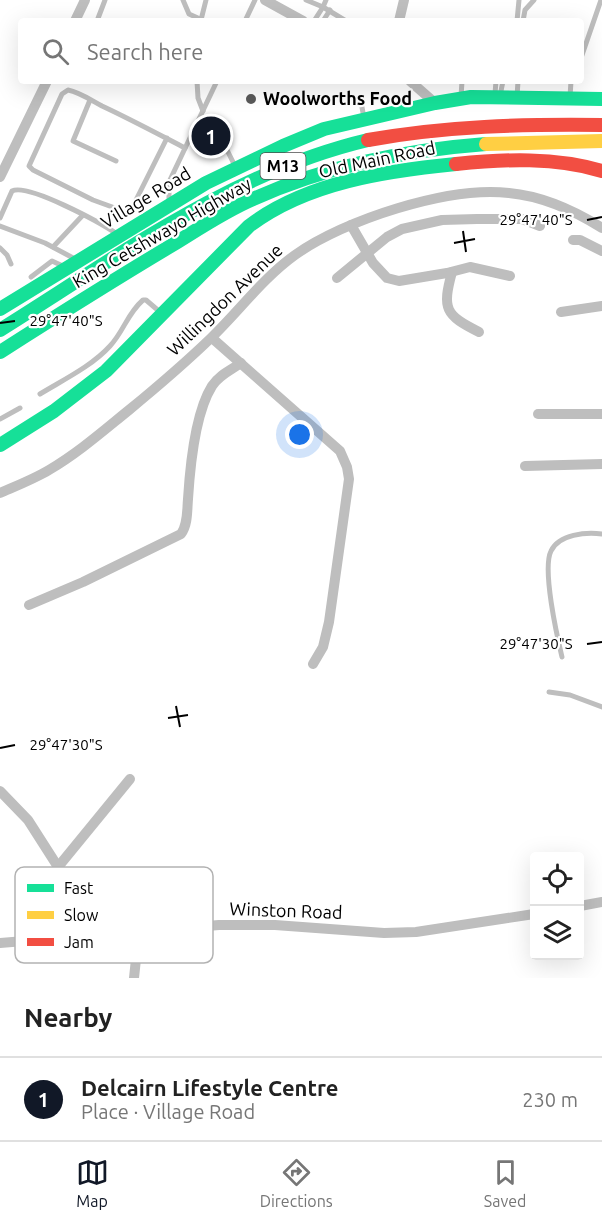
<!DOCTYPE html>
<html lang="en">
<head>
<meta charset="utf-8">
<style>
	body { margin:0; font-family:Ubuntu,sans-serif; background:#f6f6f6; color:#222 }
	.controls { position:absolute; right:18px; bottom:18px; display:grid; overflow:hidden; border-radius:6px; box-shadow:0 6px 24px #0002 }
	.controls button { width:54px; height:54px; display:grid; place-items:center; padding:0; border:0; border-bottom:2px solid #e0e0e0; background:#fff; color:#222; font:30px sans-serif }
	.you { position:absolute; left:300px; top:435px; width:21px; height:21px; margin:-15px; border:4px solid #fff; border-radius:50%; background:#1a73e8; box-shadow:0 0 0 9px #1a73e833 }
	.badge { display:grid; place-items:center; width:39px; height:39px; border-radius:50%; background:#111827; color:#fff; font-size:20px; font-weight:700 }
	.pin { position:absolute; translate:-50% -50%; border:3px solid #fff; box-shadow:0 2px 6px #0006 }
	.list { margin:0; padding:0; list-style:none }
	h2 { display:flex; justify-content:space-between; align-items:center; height:78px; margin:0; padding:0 24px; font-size:26px }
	h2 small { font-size:20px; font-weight:400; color:#767676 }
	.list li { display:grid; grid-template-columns:39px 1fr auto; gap:18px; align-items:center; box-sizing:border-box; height:84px; padding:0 24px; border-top:2px solid #e0e0e0 }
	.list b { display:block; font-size:22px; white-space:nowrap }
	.list p { margin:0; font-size:20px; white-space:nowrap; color:#767676 }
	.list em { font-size:20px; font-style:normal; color:#767676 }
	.icon { flex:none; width:33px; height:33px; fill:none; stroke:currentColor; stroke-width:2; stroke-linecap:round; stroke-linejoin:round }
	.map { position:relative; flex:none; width:602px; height:978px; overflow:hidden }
	.search { position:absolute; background:#fff; box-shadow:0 6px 24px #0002; left:18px; right:18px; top:18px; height:66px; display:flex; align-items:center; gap:15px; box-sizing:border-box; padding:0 21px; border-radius:6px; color:#767676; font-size:22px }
	.sheet { height:162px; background:#fff }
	nav { display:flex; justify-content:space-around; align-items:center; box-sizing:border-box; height:84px; border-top:2px solid #e0e0e0; background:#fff; font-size:16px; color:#767676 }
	nav a { display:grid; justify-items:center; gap:3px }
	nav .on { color:#111827 }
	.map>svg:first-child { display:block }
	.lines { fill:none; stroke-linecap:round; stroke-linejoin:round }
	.lane { stroke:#bebebe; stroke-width:5 }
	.street { stroke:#bebebe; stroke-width:10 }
	.fast { stroke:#16e098; stroke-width:14 }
	.slow { stroke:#ffcf43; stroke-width:14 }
	.jam { stroke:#f24e42; stroke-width:14 }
	.ticks { fill:none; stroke:#000; stroke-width:2 }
	.poi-dot { fill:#595959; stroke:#fff; stroke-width:2 }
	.labels { text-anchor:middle; stroke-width:4.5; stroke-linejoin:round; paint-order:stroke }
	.shield { fill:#fff; stroke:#4c4c4c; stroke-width:1.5 }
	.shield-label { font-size:16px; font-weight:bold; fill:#000 }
	.poi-label { font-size:18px; font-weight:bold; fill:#000; stroke:#fff; text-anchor:start }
	.street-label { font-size:18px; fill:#000; stroke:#fff }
	.key { fill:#fff; stroke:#b2b2b2; stroke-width:1.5 }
	.key-label { font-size:16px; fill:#000 }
	.ticks-label { font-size:15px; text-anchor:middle; fill:#000; stroke:#fff; stroke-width:4.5; stroke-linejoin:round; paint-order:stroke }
</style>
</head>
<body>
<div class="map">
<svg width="602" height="978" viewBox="0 0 602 978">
	<rect width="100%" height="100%" fill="#fff"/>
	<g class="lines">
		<g class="lane">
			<path d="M183,0L189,14L200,19"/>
			<path d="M306,0L323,7L314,21"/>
			<path d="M326,0L323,7L346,21"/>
			<path d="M201,20L206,0"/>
			<path d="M97,21L105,0"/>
			<path d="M245,21L255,0"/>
			<path d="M323,21L330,10"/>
			<path d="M517,21L519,0"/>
			<path d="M523,21L525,10L534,0"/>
			<path d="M581,58L601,0"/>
			<path d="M197,81L198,98L203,111"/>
			<path d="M495,94L496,81"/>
			<path d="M500,96L503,81"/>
			<path d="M461,97L462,81"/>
			<path d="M517,97L518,81"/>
			<path d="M570,97L571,81"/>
			<path d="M90,100L73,141L116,161"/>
			<path d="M361,102L364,118"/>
			<path d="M167,138L133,206L126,212L93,200L33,170L29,166L62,94L68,90C79,92 91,100 102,106C130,119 158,134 185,148"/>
			<path d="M226,148L235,166"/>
			<path d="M169,203V182L217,81"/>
			<path d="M0,218L12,191C28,183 101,223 117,234"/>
			<path d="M0,226L45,243L77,260"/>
			<path d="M53,247L83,215"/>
			<path d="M0,248L7,255L11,264"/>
			<path d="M31,277L52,261L65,267"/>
			<path d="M40,394C63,380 92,366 110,346C124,331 127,314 143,300H146L160,312"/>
			<path d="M0,419L20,408"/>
			<path d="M562,657C557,636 542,569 551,551C559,534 586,532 602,534"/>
			<path d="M549,692L570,695L602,707"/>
		</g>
		<g class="street">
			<path d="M265,0L303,21"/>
			<path d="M75,21L85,0"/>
			<path d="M399,21L404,0"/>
			<path d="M410,81L435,103"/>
			<path d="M0,177L47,81"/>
			<path d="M351,225L373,263L387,278L399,281L447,273L470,267L510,276"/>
			<path d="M573,240H580L602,251"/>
			<path d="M452,272C442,309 445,315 479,332"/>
			<path d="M337,278L387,237L402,229L442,220L477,219H522L540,226"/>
			<path d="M561,312L602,306"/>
			<path d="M212,338L340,451L347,467L349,479L329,622L323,647L313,664"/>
			<path d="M538,414H602"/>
			<path d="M525,466L602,464"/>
			<path d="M0,493C16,486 34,479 49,470C78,453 103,431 129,410C157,387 185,363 211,338C239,311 263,278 295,255C344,220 448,186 509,193C541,196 575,211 602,228"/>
			<path d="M29,605L83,582L181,534C188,525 187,510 188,499C190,467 195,413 212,386C219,375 231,370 241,363"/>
			<path d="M0,791L28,820L67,881L74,898L78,935"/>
			<path d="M58,867L130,779"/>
			<path d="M580,906L602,902"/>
			<path d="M0,943L219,925H275L384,933L416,932L534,914"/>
			<path d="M134,978L139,930"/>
		</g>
		<g class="fast">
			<path d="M0,309L206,183L283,146L324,129L435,103L471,97L602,99"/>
			<path d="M0,330C117,257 232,172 368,140"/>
			<path d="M0,352C58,315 115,279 174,244C200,228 225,211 253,199C326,166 406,150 486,144"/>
			<path d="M0,445L54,411L106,371L249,226C307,182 386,171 456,164"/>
		</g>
		<path class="slow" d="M486,144L602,141"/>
		<g class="jam">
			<path d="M368,140C446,126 523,124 602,125"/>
			<path d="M456,164C504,159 556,157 602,171"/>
		</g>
	</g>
	<path class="ticks" d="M587,220L602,217M463,231L466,252M454,243L475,239M0,323L15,321M587,644L602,642M176,706L180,727M168,718L188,715M0,748L15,745"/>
	<circle class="poi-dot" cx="251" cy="99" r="6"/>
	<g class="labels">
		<rect class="shield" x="260.5" y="153" width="45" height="26" rx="4.5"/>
		<g class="shield-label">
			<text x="283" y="172">M13</text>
		</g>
		<g class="poi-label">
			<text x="263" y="105">Woolworths Food</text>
		</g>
		<g class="street-label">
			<text transform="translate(377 160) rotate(-12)" y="6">Old Main Road</text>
			<text transform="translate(146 198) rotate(-31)" y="6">Village Road</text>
			<text transform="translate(162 233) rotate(-30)" y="6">King Cetshwayo Highway</text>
			<text transform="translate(225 300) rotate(-44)" y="6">Willingdon Avenue</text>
			<text transform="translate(286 911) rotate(2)" y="6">Winston Road</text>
		</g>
	</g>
	<rect x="15" y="867" width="198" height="96" rx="9" class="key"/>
	<rect x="27" y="884" width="27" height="8" fill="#16e098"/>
	<rect x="27" y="911" width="27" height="8" fill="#ffcf43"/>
	<rect x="27" y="938" width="27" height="8" fill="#f24e42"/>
	<g class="key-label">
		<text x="64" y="894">Fast</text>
		<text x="64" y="921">Slow</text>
		<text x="64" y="948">Jam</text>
	</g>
	<g class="ticks-label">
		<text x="536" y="225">29°47'40"S</text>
		<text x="66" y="326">29°47'40"S</text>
		<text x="536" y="649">29°47'30"S</text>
		<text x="66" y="750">29°47'30"S</text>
	</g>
</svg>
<div class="controls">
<button><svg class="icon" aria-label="locate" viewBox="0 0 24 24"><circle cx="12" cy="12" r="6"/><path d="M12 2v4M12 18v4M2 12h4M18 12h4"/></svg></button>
<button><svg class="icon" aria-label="layers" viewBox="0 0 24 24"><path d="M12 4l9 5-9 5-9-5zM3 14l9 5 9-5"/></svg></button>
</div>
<div class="you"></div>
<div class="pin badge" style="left:211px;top:136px">1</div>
<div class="search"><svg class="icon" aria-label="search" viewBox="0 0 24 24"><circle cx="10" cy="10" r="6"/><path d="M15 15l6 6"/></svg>Search here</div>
</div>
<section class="sheet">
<h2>Nearby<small></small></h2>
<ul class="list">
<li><span class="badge">1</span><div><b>Delcairn Lifestyle Centre</b><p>Place · Village Road</p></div><em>230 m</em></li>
</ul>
</section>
<nav>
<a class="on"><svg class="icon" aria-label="map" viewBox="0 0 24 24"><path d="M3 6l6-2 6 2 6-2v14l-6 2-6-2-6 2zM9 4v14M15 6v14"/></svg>Map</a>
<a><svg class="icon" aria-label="directions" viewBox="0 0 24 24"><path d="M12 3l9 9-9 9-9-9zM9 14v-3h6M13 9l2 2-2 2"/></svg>Directions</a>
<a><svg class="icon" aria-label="saved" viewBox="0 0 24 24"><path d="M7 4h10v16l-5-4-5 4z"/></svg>Saved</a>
</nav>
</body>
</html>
